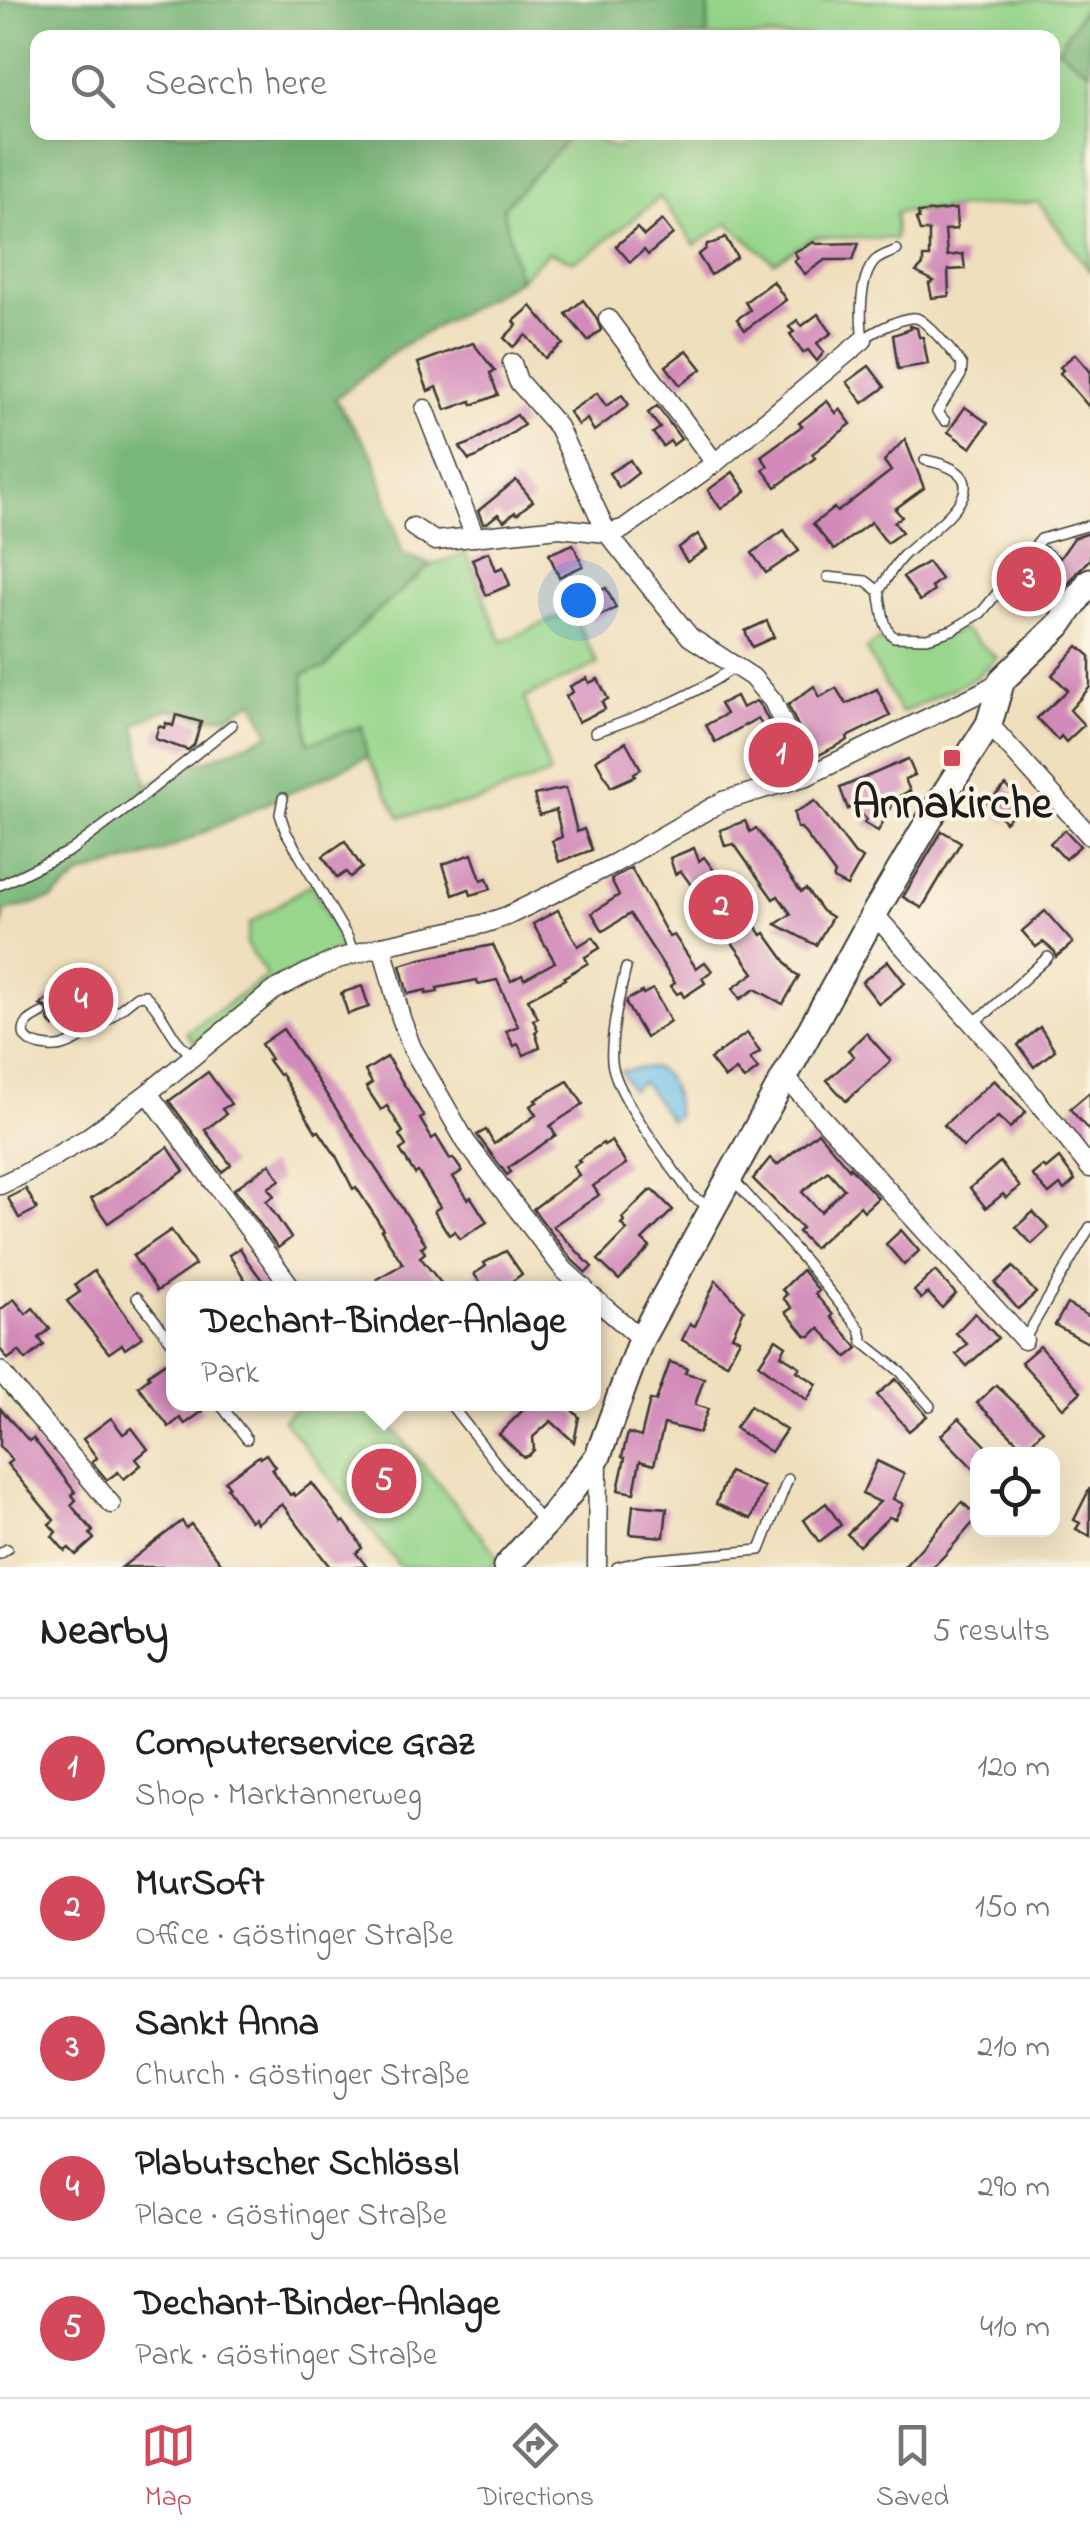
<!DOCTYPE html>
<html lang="en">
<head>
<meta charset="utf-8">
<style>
	body { margin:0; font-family:"Indie Flower",sans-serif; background:#f2f2f2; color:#202124 }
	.controls { position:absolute; right:30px; bottom:30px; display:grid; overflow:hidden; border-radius:20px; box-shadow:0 10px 40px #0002 }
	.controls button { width:90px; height:90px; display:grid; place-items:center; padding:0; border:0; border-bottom:2px solid #e0e0e0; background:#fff; color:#202124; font:50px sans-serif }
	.you { position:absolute; left:578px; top:600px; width:35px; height:35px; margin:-25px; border:8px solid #fff; border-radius:50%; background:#1a73e8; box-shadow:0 0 0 15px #1a73e833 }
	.badge { display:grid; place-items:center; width:65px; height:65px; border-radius:50%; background:#d1495b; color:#fff; font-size:32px; font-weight:700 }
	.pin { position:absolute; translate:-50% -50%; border:5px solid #fff; box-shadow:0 2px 10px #0006 }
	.popup { position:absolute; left:166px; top:1281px; width:435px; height:130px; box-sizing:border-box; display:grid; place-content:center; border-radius:20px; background:#fff; filter:drop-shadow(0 2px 8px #0005); font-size:32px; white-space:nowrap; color:#757577 }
	.popup b { font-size:38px; color:#202124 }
	.popup::after { content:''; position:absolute; left:50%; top:100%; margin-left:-20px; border:20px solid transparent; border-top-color:#fff }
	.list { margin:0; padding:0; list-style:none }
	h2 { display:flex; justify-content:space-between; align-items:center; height:130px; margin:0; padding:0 40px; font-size:42px }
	h2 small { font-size:32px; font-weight:400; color:#757577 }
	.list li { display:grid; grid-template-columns:65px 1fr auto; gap:30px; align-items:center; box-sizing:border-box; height:140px; padding:0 40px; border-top:2px solid #e0e0e0 }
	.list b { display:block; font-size:38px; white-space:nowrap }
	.list p { margin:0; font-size:32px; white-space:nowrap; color:#757577 }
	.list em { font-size:32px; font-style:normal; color:#757577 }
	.icon { flex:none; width:55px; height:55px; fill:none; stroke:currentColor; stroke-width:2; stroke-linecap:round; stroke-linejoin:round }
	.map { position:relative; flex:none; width:1090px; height:1567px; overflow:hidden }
	.search { position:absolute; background:#fff; box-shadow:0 10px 40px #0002; left:30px; right:30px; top:30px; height:110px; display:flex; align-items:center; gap:25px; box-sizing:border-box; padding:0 35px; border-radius:20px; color:#757577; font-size:38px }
	.sheet { height:830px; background:#fff }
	nav { display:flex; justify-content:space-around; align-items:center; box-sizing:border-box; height:140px; border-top:2px solid #e0e0e0; background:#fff; font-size:28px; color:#757577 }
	nav a { display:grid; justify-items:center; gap:5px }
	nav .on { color:#d1495b }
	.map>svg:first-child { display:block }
	.green { fill:#97d68c; stroke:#5a7954; stroke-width:2.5 }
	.forest { fill:#79b778; stroke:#4a6a4a; stroke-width:2.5; fill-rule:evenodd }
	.water { fill:#6dc0e9; stroke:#446e82; stroke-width:2.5 }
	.building { fill:#d18ab9; fill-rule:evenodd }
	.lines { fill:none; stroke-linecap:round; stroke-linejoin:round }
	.lane-casing { stroke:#3c3934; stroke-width:12 }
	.street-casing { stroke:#3c3934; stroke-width:21 }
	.secondary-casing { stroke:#3c3934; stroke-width:29 }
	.lane { stroke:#fff; stroke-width:9 }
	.street { stroke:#fff; stroke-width:18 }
	.secondary { stroke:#fff; stroke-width:25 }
	.poi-dot { fill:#d1495b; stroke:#fcf5e5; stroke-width:4 }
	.labels { text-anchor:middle; stroke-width:8; stroke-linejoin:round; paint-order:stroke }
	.poi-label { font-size:45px; font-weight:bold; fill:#1c1c1c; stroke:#fcf5e5 }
</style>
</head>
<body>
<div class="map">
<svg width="1090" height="1567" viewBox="0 0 1090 1567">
	<rect width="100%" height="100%" fill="#fcf5e5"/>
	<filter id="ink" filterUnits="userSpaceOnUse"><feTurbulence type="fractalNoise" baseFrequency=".01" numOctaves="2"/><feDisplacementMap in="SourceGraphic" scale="20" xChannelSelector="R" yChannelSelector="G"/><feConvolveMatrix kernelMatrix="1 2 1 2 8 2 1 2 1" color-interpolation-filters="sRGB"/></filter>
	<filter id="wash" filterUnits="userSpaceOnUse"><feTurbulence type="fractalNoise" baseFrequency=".0048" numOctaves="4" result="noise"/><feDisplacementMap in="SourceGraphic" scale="40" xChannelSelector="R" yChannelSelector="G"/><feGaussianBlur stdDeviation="2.25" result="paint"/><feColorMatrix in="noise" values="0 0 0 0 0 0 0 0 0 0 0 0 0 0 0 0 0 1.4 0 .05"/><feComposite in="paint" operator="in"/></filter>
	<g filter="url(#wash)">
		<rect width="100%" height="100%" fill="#efdfbd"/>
		<g class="green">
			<path d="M709,0H1089L1058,48L1090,72V271L1038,202L896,212L895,239L814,237L774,262L728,223L695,245L660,197L593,251L573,261L549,252L519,280L503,208L573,133H588L615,149L649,132H1052V38L705,37L707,33Z"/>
			<path d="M466,553L502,642L571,611L598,664L524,698L550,774L475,802L400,817L367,757L362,726L308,744L302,673L325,668L366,621L431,565Z"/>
			<path d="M963,629L997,658L975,678L901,713L866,649L878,640L921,645Z"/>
			<path d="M311,884L344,947L274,981L195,1042L186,1033L267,976L246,944L250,923Z"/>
			<path d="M303,1404H373L496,1554L497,1559L491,1567H400L283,1419Z"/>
		</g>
		<g class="forest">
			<path d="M0,0H709L707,33L705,37L38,38V132L573,133L503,208L519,280L397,349L335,399L374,457L403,554L431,565L366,621L325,668L303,674L308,743L362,726L367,757L161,852L81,875L52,899L5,911L0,934ZM254,701L270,734L147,785L135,724L168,709L206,718L228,716Z"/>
			<path d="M1089,0H1090V72L1058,49Z"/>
		</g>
		<path class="water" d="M650,1067C673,1073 674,1096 677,1116L670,1120L646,1086L641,1082L631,1090L621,1071Z"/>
		<g id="blocks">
			<g class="building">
				<path d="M956,209L957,229L945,230L947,256L963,254L965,269L948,270L949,296L932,298L929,284L934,281L916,272L923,265V257H929V231H920L916,219H919L918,213Z"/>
				<path d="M662,220L673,234L648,255L644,250L630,262L616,246L637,228L644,236Z"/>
				<path d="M725,237L737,257L711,275L698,255L706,249L707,244L715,243Z"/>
				<path d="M814,242L816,244L859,243L853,260H825L805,274L794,261L798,258L794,252Z"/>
				<path d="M773,281L786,300L745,330L737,319L750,310L745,302Z"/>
				<path d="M583,300L596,317L601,330L588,341L566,314Z"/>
				<path d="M531,306L563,344L545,358L526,335L513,347L504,338L517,325L514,321Z"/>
				<path d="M818,314L832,333L817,343L824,352L817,361L808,350L803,353L790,334L794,332L789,327L797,320L802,326Z"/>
				<path d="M910,326L917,328L919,337H923L928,364L898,369L893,335L911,329Z"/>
				<path d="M473,343L495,371L490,373L498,395L472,405L471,401L446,410L437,387L428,391L418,363Z"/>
				<path d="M687,350L702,369L680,385L666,366Z"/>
				<path d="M1075,354L1090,371V408L1060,373L1063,370L1060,367Z"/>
				<path d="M869,366L885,387L863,403L847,382Z"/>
				<path d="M597,393L606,406L622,395L629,405L594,431L587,419L578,425L569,412Z"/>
				<path d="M827,401L836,413L840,409L851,424L812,454L815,458L776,487L763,470L768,466L761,456L802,426L799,423Z"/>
				<path d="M657,406L681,439L673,445L670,441L663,446L653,433L660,428L648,413Z"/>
				<path d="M965,407L988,423L971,448L948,432Z"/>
				<path d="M517,415L524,425L479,456L469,460L460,447L471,443Z"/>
				<path d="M905,439L924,488L895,509L902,517L894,522L902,532L887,543L871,522L834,550L813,524L834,508L837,512L891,471L884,461Z"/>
				<path d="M630,460L638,473L619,488L609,473Z"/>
				<path d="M733,472L746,491L721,509L708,490Z"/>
				<path d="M516,480L533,501L517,514L515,512L504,521L498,514L487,523H483L478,511Z"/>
				<path d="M784,530L799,551L766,573L752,553Z"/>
				<path d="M1090,533V559L1077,572L1054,604L1046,599L1037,612L1021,600L1018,605L1008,597L1011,593L1009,591L1045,547L1060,558L1074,538Z"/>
				<path d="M698,534L707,549L687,562L678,548Z"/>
				<path d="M573,544L583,566L559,577L549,554Z"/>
				<path d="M489,552L496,570L503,567L510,585L486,595L472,559Z"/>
				<path d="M928,562L941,579L931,587L934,591L920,601L903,577Z"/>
				<path d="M606,588L616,608L591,620L581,600Z"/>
				<path d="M767,621L774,637L752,647L745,631Z"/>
				<path d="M1078,646L1090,656V687L1070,710L1084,725L1066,742L1061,736L1058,740L1037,718L1068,690L1052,675Z"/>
				<path d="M587,678L589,683L598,679L608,699L602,702L605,709L578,722L566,696L573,692L570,686Z"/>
				<path d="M814,686L820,697L836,688L846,704L877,689L890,716L847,737L848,740L813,758L788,705Z"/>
				<path d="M736,696L742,708L756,701L762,708L771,726L764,729L758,718L715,742L706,725L726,714L720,704Z"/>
				<path d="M176,715L201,722L194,745L188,750L155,739L159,726L164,728L166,723L173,726Z"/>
				<path d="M626,742L641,769L634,773L635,776L611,787L596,760Z"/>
				<path d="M780,748L789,766L764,776L756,758Z"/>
				<path d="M908,759L915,775L905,779L910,791L897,797L878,831L864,823L866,819L853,805L848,809L840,788Z"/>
				<path d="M1006,785L1024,805L1005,822L988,802Z"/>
				<path d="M566,788L577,832L584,829L592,850L559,862L552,841L562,837L556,810L539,815L534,795Z"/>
				<path d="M815,801L855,854L863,858L847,886L833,879L835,874L801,828H797L794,813Z"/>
				<path d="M745,821L750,832L756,828L801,892L806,889L822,911L832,917L816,945L776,924L791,914L778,896L773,899L734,844L725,846L720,830Z"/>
				<path d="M1065,830L1080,846L1065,859L1050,843Z"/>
				<path d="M942,831L961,842L922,908L903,897Z"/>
				<path d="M345,841L362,868L350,877L346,872L337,878L323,856Z"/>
				<path d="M694,848L699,861L704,857L762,935L765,933L793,972L799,976L783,1004L755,989L740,999L733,988L754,973L681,871L675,874L670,858Z"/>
				<path d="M472,854L481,880L487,878L491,889L471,895L469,889L453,895L443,864Z"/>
				<path d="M631,868L669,937L674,935L696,968L705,962L712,971L702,978L705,983L684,997L681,992L677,994L671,986L675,983L630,914L603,931L592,913L619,895L611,879Z"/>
				<path d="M558,910L578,946L593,937L600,948L585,957L588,963L564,977L565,979L528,999L538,1018L533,1020L538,1030L535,1032L540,1047L524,1055L518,1044L514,1046L506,1031L518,1026L497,980L478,984L477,980L437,988L438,992L426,994V990L408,994L400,965L421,959L493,945L511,981L522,975L524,979L555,962L533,924Z"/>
				<path d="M1045,911L1073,943L1056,957L1055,952L1043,942L1036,947L1022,931Z"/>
				<path d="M888,961L905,983L879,1004L862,982Z"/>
				<path d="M77,970L105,1004L68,1034L59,1023L54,1027L48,1019L50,1014L48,1008L40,1005L61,989L58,985Z"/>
				<path d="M362,986L369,1007L348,1014L341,993Z"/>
				<path d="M653,989L670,1021L646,1038L626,1004L627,1000L642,992L643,994Z"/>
				<path d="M1040,1027L1055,1050L1034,1067L1018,1045Z"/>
				<path d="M283,1029L426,1244L421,1247L425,1253L420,1257L445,1288H383L377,1279L403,1264L381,1230L383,1229L373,1213L356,1187L353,1189L336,1156L319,1131L316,1132L281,1074L279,1075L268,1060L271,1059L261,1044Z"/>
				<path d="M747,1033L760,1052L750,1059L758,1069L744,1080L736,1070L725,1078L710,1059Z"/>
				<path d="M866,1033L891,1061L846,1101L827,1080L854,1056L848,1050Z"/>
				<path d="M387,1057L424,1117L420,1119L432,1139L436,1136L450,1159L453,1158L462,1171L453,1177L468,1199L471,1197L487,1222L460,1239L455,1231L449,1235L434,1211L440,1207L418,1172L415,1174L400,1150L406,1146L399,1135L403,1132L387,1106L381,1110L366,1087L372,1083L365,1071Z"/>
				<path d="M208,1072L231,1104L222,1109L226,1114L205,1130L231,1165L222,1172L169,1101Z"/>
				<path d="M994,1080L1026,1112L1010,1128L998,1117L963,1147L944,1125Z"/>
				<path d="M568,1081L583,1104L550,1126L556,1135L508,1168L511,1172L507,1175L477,1135L486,1130L494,1144L536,1115L530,1106L537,1102L535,1100Z"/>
				<path d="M1090,1092V1132L1070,1109Z"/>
				<path d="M818,1132L849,1169L850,1167L878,1198L864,1211L860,1206L814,1248L798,1232L802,1228L753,1179L770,1158L777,1165ZM828,1171L844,1189L821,1212L802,1192Z"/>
				<path d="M611,1141L626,1164L593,1186L599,1195L553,1226L592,1267L586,1273L573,1261L533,1209L579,1175L573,1166L580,1162L578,1160L603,1143L604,1145Z"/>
				<path d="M168,1147L184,1171L108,1223L91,1199Z"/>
				<path d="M1059,1158L1075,1180L1064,1190L1060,1185L1049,1194L1032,1175L1043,1166L1046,1169Z"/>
				<path d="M1000,1162L1020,1187L1006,1198L1003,1194L986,1208L970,1188Z"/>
				<path d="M270,1164L280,1180L268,1188L274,1196L266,1201L291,1238L278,1248L234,1189Z"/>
				<path d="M26,1189L37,1209L19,1218L8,1198Z"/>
				<path d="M653,1190L673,1210L642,1240L650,1247L619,1280L598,1260L627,1230L621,1224L624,1221L622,1218L649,1191L650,1192Z"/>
				<path d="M1033,1212L1049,1228L1032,1244L1016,1227Z"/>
				<path d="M171,1230L195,1265L157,1291L133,1256Z"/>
				<path d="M901,1230L919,1251L904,1265L886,1244Z"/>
				<path d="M240,1248L247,1260L268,1288H235L246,1281L229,1255Z"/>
				<path d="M506,1251L522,1274L511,1282L515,1288H484L474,1274L486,1266L484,1263Z"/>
				<path d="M1013,1267L1036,1293L1018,1309L995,1283Z"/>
				<path d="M802,1270L819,1291L815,1294L833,1315L831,1317L858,1348L847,1357L819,1328L811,1336H806L786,1312L792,1308L783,1298L787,1294L782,1290Z"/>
				<path d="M94,1271L142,1337L125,1349L122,1344L109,1353L67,1301L80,1292L75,1285Z"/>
				<path d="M935,1271L956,1294L942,1308L928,1293L921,1299L914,1291Z"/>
				<path d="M716,1280L744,1310L732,1336L740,1339L727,1364L682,1340L690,1324L695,1326Z"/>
				<path d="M14,1299L26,1314L33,1308L50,1329L39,1338L44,1345L26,1360L19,1351L8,1359L0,1349V1310Z"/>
				<path d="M1067,1304L1090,1317V1344L1055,1325Z"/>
				<path d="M975,1313L998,1338L967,1366L956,1354L967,1344L956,1333Z"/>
				<path d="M776,1339L786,1346L781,1355L800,1367L797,1371L817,1384L807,1400L759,1364Z"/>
				<path d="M1040,1346L1081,1392L1063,1408L1021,1362Z"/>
				<path d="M166,1362L174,1373V1404H197L203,1411L185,1424L180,1418L169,1427L138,1386L150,1377L148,1374Z"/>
				<path d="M670,1362L687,1368L685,1373L704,1378L695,1405L708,1409L699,1433L664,1424L654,1465L640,1461L634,1493L618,1490L625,1458L622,1457L628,1433L641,1437L650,1400L656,1401Z"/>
				<path d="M896,1379L927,1416L909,1431L877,1395Z"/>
				<path d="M996,1385L1043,1430L1025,1449L977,1403Z"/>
				<path d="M529,1404H566L579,1417L574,1442L551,1421L533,1437L534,1450L528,1456L523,1457L499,1434Z"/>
				<path d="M750,1406L786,1430L771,1452L735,1428Z"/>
				<path d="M0,1408L29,1441L33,1438L75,1492L72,1495L76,1500L71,1505L93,1531L90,1534L94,1539L76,1555L69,1548L65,1551L52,1536L56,1532L49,1524L54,1520L7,1464L12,1460L0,1446Z"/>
				<path d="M111,1418L123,1434L132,1428L148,1449L136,1459L141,1465L124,1479L118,1472L107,1480L92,1462L97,1458L83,1439Z"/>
				<path d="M959,1418L994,1454H978V1473L941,1435Z"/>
				<path d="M266,1454L275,1467L272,1469L290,1495L293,1493L295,1496L312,1483L342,1523L344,1521L356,1537L362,1548L356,1553L367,1567H330L282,1504L257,1523L254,1518L250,1521L227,1488L229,1486L225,1481L259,1456L260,1458Z"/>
				<path d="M877,1461L904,1474L893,1499L903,1504L895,1519L889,1517L859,1546L847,1534L880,1502L862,1494Z"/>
				<path d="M729,1472L764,1487L751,1519L716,1504Z"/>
				<path d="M1090,1488V1536L1076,1529L1080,1523L1074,1520Z"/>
				<path d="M962,1502L978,1517L944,1556L933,1567H904Z"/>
				<path d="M826,1503L841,1525L819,1542L804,1520Z"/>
				<path d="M633,1505L667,1508L664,1537L630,1534Z"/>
				<path d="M182,1521L186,1528L191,1524L224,1567H122Z"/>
			</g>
		</g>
	</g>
	<g filter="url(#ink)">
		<use href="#blocks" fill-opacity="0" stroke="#3c3934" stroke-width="2.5"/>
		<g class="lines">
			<defs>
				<g id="lane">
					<path d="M897,250C890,253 880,256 875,261C859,278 860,318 863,340C872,332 904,316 916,318C925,319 956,356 962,365L961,375L937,412L945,421"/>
					<path d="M925,460C1012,477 935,526 906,553C895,563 887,578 879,591C882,605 883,630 894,637L927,638L952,630L981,613L1041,539L1090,525"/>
					<path d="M828,577L866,581L879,591"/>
					<path d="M595,732C636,719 700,693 734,667"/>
					<path d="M283,798L280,814L286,832L348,938L354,954"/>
					<path d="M0,885L70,851L132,805L232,725"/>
					<path d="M626,968C620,992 610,1038 612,1062C615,1095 672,1167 693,1197L709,1206"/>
					<path d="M42,1013C37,1016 32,1018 28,1022C12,1044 49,1050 63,1046C90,1037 114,1013 137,996L145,995C165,1012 169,1040 193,1055"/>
					<path d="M972,1023L989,1011L1048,957"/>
					<path d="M733,1179L804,1260L860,1329L863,1342L901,1372L930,1406"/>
					<path d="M137,1297L174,1345"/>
					<path d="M1024,1340L1090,1227"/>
					<path d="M220,1404L247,1439"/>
					<path d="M450,1404L543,1523"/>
					<path d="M0,1554L7,1549"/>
					<path d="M617,1567L646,1560L760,1550L788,1479"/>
				</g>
				<g id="street">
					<path d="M608,319L715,463"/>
					<path d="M512,363L518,381L558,427L607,533L690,637L752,677L773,701L807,776"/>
					<path d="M425,409L475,537"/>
					<path d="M413,527L435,541L559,528L607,533L623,529L715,463L863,340"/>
					<path d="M989,724L1090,836"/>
					<path d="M874,914L1001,1055L1090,1168"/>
					<path d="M382,946L401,1018L412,1048L466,1142L564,1270L584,1288"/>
					<path d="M785,1077L1024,1340"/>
					<path d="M148,1093L292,1288"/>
					<path d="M0,1185L24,1174L87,1138L148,1093L273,991L309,972L338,959L382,946L483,924L507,916L615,863L723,801L807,776L984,691L1002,680"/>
					<path d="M594,1298L641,1339"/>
					<path d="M0,1371L111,1504"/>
					<path d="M597,1567L598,1457"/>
				</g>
				<path id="secondary" d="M506,1567L553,1515L598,1456L641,1339L874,914L945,793L989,724L1002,680L1059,625L1090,581"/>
			</defs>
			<use href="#lane" class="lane-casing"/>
			<use href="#street" class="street-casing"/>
			<use href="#secondary" class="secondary-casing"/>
			<use href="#lane" class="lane"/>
			<use href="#street" class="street"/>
			<use href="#secondary" class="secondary"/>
		</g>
	</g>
	<rect class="poi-dot" x="942" y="748" width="20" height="20" rx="5"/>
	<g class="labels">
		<g class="poi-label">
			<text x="952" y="817">Annakirche</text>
		</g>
	</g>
</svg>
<div class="controls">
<button><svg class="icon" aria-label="locate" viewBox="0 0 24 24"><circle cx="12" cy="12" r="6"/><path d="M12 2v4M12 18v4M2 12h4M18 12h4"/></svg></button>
</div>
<div class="you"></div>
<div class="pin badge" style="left:781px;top:755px">1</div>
<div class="pin badge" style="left:721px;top:907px">2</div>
<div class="pin badge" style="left:1029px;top:579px">3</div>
<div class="pin badge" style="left:81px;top:1000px">4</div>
<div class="pin badge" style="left:384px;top:1481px">5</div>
<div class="popup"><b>Dechant-Binder-Anlage</b>Park</div>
<div class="search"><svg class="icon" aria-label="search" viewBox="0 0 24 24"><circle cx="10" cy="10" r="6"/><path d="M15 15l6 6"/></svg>Search here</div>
</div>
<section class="sheet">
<h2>Nearby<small>5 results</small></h2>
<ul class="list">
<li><span class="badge">1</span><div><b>Computerservice Graz</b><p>Shop · Marktannerweg</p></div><em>120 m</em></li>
<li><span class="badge">2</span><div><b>MurSoft</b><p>Office · Göstinger Straße</p></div><em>150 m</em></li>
<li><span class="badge">3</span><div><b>Sankt Anna</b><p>Church · Göstinger Straße</p></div><em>210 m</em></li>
<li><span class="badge">4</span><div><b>Plabutscher Schlössl</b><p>Place · Göstinger Straße</p></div><em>290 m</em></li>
<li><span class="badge">5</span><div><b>Dechant-Binder-Anlage</b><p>Park · Göstinger Straße</p></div><em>410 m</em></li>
</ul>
</section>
<nav>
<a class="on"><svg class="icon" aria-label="map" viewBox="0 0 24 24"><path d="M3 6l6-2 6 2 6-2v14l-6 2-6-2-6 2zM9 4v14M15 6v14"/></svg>Map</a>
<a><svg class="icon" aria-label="directions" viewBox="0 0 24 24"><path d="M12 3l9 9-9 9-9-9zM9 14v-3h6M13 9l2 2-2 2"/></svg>Directions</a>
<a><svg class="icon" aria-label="saved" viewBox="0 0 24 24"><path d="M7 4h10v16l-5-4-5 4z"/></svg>Saved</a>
</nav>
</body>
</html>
